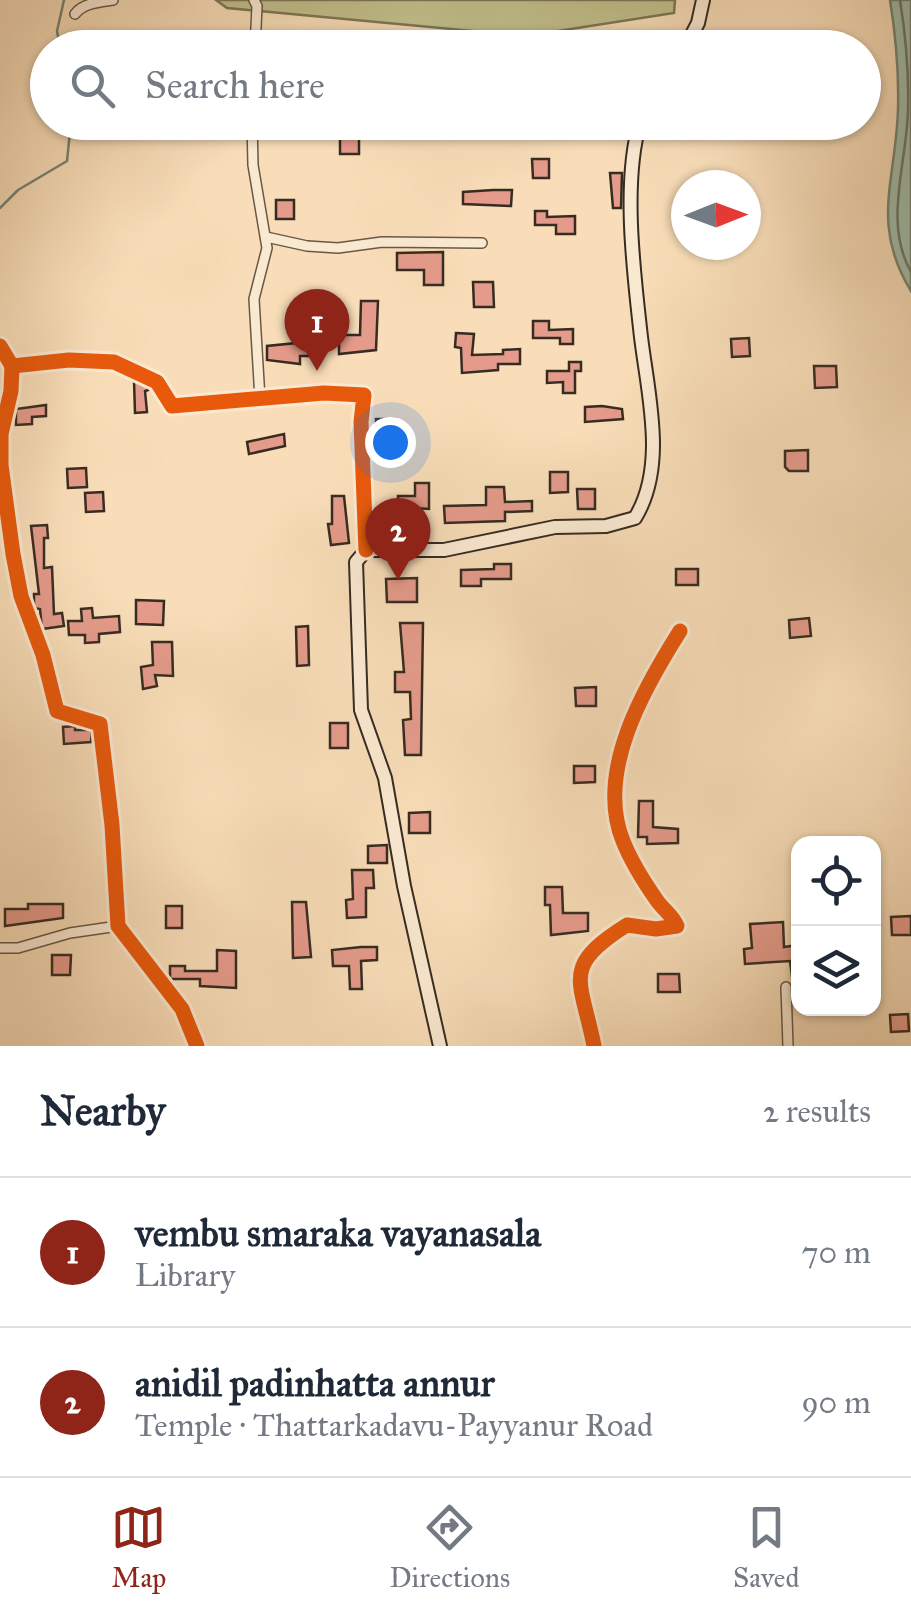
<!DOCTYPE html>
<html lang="en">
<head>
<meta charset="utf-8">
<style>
	body { margin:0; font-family:"IM FELL Great Primer",serif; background:#f6f6f7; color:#1f2937 }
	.controls { position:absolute; right:30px; bottom:30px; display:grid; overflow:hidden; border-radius:20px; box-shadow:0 2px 8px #0004 }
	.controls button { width:90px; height:90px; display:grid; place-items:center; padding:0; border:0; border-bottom:2px solid #e0e1e3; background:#fff; color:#1f2937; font:50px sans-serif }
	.compass { position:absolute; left:671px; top:170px; width:90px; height:90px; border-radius:50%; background:#fff; box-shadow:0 2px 8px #0004; rotate:89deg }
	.you { position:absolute; left:390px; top:442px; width:35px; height:35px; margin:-25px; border:8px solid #fff; border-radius:50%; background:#1a73e8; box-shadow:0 0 0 15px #1a73e833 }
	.badge { display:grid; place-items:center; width:65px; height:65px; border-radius:50%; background:#8f2418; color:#fff; font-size:32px; font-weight:700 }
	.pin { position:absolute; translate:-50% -82px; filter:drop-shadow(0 2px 5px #0008) }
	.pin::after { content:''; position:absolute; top:52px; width:35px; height:30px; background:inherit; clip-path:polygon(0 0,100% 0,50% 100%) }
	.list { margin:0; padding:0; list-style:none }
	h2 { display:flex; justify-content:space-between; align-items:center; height:130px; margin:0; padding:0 40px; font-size:42px }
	h2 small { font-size:32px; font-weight:400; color:#747a83 }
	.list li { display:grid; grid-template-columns:65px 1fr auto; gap:30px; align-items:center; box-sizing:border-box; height:150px; padding:0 40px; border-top:2px solid #e0e1e3 }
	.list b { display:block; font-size:38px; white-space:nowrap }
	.list p { margin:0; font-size:32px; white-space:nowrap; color:#747a83 }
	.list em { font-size:32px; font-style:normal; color:#747a83 }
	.icon { flex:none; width:55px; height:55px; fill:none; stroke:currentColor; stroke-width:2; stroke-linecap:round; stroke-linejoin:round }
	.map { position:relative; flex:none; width:911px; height:1046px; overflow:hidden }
	.search { position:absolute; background:#fff; box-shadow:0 2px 8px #0004; left:30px; right:30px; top:30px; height:110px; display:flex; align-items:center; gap:25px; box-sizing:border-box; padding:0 35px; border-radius:55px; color:#747a83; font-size:38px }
	.sheet { height:430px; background:#fff }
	nav { display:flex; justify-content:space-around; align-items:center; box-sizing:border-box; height:140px; border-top:2px solid #e0e1e3; background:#fff; font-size:28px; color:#747a83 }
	nav a { display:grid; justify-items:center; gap:5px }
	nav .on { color:#8f2418 }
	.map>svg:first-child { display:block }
	.green { fill:#c1c08c; stroke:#7c7657; stroke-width:2.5 }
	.water { fill:#9fbdaa; stroke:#758374; stroke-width:2.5 }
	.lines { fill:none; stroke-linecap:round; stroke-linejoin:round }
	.shore { stroke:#6b7466; stroke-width:2.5 }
	.stream { stroke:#758374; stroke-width:2.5 }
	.building { fill:#e59b8b; stroke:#372c22; stroke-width:2.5 }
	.minor-casing { stroke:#675848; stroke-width:12 }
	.secondary-casing { stroke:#372c22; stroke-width:16 }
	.minor { stroke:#fae9d1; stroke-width:9 }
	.secondary { stroke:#fae9d1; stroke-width:12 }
	.cycleway-casing { stroke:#fae9d1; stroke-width:21 }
	.cycleway { stroke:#e8590c; stroke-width:15 }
</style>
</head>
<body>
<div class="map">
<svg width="911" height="1046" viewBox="0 0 911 1046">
	<rect width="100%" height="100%" fill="#f8ddb8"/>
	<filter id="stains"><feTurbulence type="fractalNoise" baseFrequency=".002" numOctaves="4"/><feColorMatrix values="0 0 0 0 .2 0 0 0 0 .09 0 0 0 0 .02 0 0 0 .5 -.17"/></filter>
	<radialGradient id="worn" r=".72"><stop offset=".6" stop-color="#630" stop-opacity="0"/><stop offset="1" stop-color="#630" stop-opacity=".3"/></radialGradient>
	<path class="green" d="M216,0H675L674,13L526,36L227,8Z"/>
	<path class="water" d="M890,0H911V291C870,224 896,181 898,109C899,72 896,37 890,0Z"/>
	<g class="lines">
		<path class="shore" d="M900,0C906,37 909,72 908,110C907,163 883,223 911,272"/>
		<g class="stream">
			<path d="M60,48L57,31L64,0"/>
			<path d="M0,208L18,190L67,161L71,122"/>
		</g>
	</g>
	<g class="building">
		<rect x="340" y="134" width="19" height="20"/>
		<path d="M532,159H549V178H533Z"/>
		<path d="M610,173H622L621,208H613Z"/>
		<path d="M493,190H512L511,206L463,204V192Z"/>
		<rect x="276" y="200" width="18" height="19"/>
		<path d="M535,211H547V217L575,216V234H556V225H535Z"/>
		<path d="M443,252V285H424V270H397V253Z"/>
		<path d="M473,282H493L494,307H474Z"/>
		<path d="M361,301H378L376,350L339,354V335H360Z"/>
		<path d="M533,321H549V330L573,329V344H560V338H533Z"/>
		<path d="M306,333H320V356H300V364L267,360V346L306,342Z"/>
		<path d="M456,333L474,334L472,355L503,354V350L520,349V364H498V370L462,373L461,348L455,347Z"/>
		<path d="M749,338L750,356L732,357L731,339Z"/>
		<path d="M569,362H581V371H575V393H563V382L547,383V371H569Z"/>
		<path d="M814,366H836L837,387L815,388Z"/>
		<path d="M134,380L148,387V390L145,391L147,412L135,413Z"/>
		<path d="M46,405V416L32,417V424L16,425V409Z"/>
		<path d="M602,406L622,409L623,419L585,422V407Z"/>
		<path d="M376,419H395V437L376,436Z"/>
		<path d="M284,434L285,446L249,454L247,442Z"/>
		<path d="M808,450V471H789L785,467V451Z"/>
		<path d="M86,468L87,487L68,488L67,469Z"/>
		<path d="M550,472H568V492L550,493Z"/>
		<path d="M415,483H429V509L398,507V496H415Z"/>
		<path d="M486,487H504L505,502L532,501V511L505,512V521L445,523L444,506L486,505Z"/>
		<path d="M577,489H595V509H578Z"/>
		<path d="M103,492L104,511L86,512L85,493Z"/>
		<path d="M332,496H344L349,543L331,545L328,524H332Z"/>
		<path d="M47,525L48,538H44V568L52,567L54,614L62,613L64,626L42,629L40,609L34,608V594H39L31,526Z"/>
		<path d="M494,564H511V579H481V586H461V570L494,569Z"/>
		<rect x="676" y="569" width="22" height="16"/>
		<path d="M417,578V602H387L386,579Z"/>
		<path d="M136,600L164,601L163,625L136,624Z"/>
		<path d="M92,608L93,618L119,616L120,632L99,634V642L85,643V635H69L68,621H82L81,609Z"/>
		<path d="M809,618L811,636L790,638L789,620Z"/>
		<path d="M400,623H423L421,755H405L403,720L411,719L410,692H395V672H404Z"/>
		<path d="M308,626L309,665L297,666L296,627Z"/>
		<path d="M152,642H172L173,676L155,675L157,686L143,689L141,667L153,665Z"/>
		<path d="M596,687V706H576L575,688Z"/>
		<rect x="330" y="723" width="18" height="25"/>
		<path d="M75,726V730H92L91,742L64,744L63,727Z"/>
		<path d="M574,766H595V782L574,783Z"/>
		<path d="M639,801H653V827L678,829V843L647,844V837H638Z"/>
		<path d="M430,812V833H409V813Z"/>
		<path d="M387,845V863H368V846Z"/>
		<path d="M352,870H373L374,888H366V917L347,918L346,900L353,899Z"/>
		<path d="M545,887H562L563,913H588V931L551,935L550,905H545Z"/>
		<path d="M292,902H306L311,957L293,958Z"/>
		<path d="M28,904H63V918L5,926V909H28Z"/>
		<rect x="166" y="906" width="16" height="22"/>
		<path d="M911,916V935H892L891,917Z"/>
		<path d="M783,922L784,947L798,945V992H794L790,961L745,964L744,949L752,948L750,924Z"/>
		<path d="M361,947H377V960L361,961L362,989H350L349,966H333L332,950Z"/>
		<path d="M217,950L236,951V988L200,986V979H170V966H185V971H217Z"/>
		<path d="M52,955H71L70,975H52Z"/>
		<path d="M658,974H679L680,992H658Z"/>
		<path d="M908,1014L909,1031L891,1032L890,1015Z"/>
	</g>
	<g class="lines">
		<defs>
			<g id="minor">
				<path d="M254,0L257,6L255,48"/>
				<path d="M75,14C83,3 100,2 113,0"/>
				<path d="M252,122L253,165L267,248L254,299L260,399"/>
				<path d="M266,237L307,246L338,248L382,242L482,243"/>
				<path d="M0,346L12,366L69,360L114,362L157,382L172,406L324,393L364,395L361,422L366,550"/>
				<path d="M12,366L11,391L1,434V465L13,554L21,596L43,655L57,711L100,724L112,825L118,926L182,1009L197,1046"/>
				<path d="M0,948H18L70,933L118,926"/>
				<path d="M786,987L788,1046"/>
				<path d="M594,1046C581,979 560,967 627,925L656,929L677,926C673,916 665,911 658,902C646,885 631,861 623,841C595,772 644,688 680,631"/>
			</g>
			<g id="secondary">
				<path d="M685,48L698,23L703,0"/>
				<path d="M440,1046L404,886L385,778L361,710L356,562L366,550H444L555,527L606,526L635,518C667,466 648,395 641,337C634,274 622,183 640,122"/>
			</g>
		</defs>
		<use href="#minor" class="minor-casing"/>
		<use href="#secondary" class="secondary-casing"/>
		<use href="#minor" class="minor"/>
		<use href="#secondary" class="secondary"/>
		<defs>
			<g id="cycleway">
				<path d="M0,346L12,366L69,360L114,362L157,382L172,406L324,393L364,395L361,422L366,550"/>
				<path d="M12,366L11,391L1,434V465L13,554L21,596L43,655L57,711L100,724L112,825L118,926L182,1009L197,1046"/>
				<path d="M594,1046C581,979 560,967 627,925L656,929L677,926C673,916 665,911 658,902C646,885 631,861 623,841C595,772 644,688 680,631"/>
			</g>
		</defs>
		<use href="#cycleway" class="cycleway-casing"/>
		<use href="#cycleway" class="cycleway"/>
	</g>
	<rect width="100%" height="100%" filter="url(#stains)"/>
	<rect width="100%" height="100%" fill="url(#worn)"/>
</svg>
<div class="controls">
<button><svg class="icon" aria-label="locate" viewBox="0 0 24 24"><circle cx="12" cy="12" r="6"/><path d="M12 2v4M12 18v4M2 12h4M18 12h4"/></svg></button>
<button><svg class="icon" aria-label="layers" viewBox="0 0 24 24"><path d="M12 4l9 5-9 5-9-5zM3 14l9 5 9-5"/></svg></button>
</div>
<svg class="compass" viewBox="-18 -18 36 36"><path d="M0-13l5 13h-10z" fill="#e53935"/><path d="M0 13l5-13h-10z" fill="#747a83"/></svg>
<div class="you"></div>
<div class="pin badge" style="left:317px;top:371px">1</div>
<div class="pin badge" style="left:398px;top:580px">2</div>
<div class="search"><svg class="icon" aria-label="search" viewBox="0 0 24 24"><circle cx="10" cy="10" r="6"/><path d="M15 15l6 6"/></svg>Search here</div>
</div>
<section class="sheet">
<h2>Nearby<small>2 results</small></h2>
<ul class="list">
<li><span class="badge">1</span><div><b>vembu smaraka vayanasala</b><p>Library</p></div><em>70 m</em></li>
<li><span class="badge">2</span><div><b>anidil padinhatta annur</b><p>Temple · Thattarkadavu-Payyanur Road</p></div><em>90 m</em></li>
</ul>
</section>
<nav>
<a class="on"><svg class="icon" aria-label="map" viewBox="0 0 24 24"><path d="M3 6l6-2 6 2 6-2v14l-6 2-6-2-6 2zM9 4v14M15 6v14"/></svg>Map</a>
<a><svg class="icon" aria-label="directions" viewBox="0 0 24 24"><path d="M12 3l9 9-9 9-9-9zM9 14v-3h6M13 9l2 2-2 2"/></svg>Directions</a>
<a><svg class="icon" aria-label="saved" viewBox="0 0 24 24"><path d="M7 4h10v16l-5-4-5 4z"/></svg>Saved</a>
</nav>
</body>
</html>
